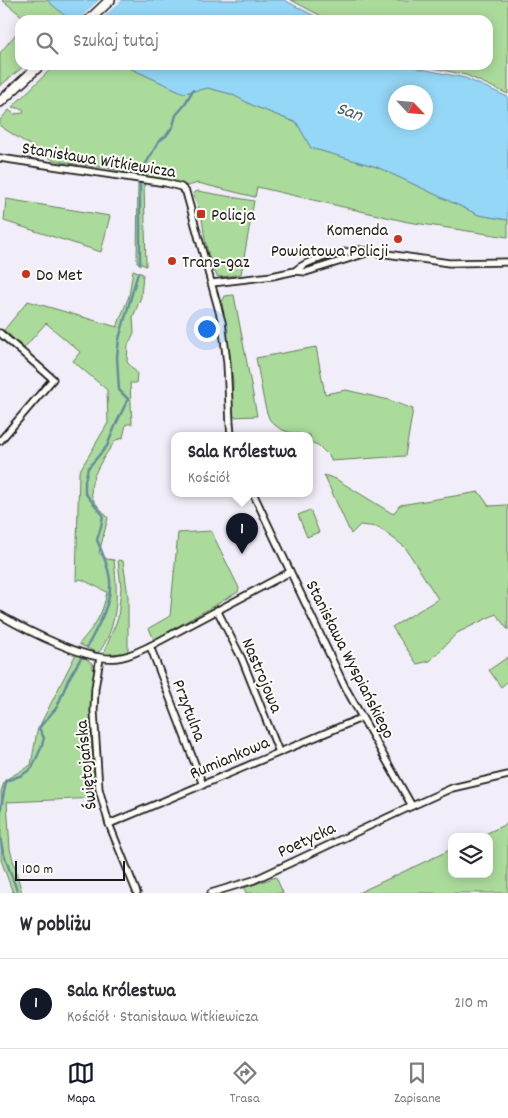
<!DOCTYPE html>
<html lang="pl">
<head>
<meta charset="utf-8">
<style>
	body { margin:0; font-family:Dekko,sans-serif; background:#f2f2f3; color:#2b2b33 }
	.controls { position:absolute; right:15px; bottom:15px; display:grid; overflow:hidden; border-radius:10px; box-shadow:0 2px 12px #0003 }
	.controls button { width:45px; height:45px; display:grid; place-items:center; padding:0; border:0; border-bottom:1px solid #e1e1e2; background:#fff; color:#2b2b33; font:25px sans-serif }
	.compass { position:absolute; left:388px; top:85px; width:45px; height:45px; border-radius:50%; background:#fff; box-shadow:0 2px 12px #0003; rotate:116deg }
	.scale { position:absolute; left:15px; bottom:12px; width:110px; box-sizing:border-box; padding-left:5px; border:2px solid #1c1c1c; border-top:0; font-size:14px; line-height:18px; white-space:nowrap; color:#1c1c1c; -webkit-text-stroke:4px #fdfcf7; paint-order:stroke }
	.you { position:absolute; left:206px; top:328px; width:18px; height:18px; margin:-12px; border:4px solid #fff; border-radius:50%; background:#1a73e8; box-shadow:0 0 0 8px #1a73e833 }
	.badge { display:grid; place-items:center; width:32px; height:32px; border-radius:50%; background:#111827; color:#fff; font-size:16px; font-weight:700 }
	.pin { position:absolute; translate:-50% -41px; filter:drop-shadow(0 1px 2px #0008) }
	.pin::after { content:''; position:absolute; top:26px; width:18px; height:15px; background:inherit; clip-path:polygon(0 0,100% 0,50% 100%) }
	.popup { position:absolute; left:171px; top:432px; width:142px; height:65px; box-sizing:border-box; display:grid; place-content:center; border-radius:10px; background:#fff; filter:drop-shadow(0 1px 4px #0005); font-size:16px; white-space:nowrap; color:#7c7c81 }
	.popup b { font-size:19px; color:#2b2b33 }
	.popup::after { content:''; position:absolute; left:50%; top:100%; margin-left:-10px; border:10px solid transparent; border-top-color:#fff }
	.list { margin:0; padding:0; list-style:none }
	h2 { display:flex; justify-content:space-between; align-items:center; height:65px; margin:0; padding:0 20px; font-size:21px }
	h2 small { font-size:16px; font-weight:400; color:#7c7c81 }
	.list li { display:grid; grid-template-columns:32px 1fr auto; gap:15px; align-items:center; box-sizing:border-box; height:90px; padding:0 20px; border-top:1px solid #e1e1e2 }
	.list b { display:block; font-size:19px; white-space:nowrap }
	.list p { margin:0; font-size:16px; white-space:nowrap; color:#7c7c81 }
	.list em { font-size:16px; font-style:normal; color:#7c7c81 }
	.icon { flex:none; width:28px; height:28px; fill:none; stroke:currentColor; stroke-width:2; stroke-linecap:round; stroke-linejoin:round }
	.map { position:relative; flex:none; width:508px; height:893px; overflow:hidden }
	.search { position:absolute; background:#fff; box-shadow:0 2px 12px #0003; left:15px; right:15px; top:15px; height:55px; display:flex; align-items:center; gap:12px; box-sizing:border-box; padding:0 18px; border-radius:15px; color:#7c7c81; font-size:19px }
	.sheet { height:155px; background:#fff }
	nav { display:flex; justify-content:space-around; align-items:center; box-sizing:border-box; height:70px; border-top:1px solid #e1e1e2; background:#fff; font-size:14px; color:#7c7c81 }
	nav a { display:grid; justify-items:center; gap:2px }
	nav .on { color:#111827 }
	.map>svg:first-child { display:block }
	.green { fill:#abdb9b; stroke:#647c5c }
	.water { fill:#95d7f6; stroke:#658c9f; fill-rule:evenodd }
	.pier { fill:#f2eef9 }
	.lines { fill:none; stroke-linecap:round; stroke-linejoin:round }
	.stream { stroke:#658c9f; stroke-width:2.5 }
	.minor-casing { stroke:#1c1c1c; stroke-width:9 }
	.primary-casing { stroke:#1c1c1c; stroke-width:12 }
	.minor { stroke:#fdfcf7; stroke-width:5.5 }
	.primary { stroke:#fdfcf7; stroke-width:9 }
	.poi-dot { fill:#c8321e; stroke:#fdfcf7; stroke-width:2 }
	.labels { text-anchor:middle; stroke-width:4; stroke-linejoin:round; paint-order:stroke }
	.street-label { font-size:18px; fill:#1c1c1c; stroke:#fdfcf7 }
	.poi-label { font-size:18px; fill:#1c1c1c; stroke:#fdfcf7; text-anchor:start }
	.water-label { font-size:19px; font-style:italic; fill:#465d68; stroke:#fdfcf7 }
</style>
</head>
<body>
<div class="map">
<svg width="508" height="893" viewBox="0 0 508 893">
	<rect width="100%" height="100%" fill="#f2eef9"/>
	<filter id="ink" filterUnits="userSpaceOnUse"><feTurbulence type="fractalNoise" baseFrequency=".02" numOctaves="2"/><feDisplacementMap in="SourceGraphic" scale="10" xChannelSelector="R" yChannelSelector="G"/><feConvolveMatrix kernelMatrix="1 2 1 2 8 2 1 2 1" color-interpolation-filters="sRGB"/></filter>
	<g filter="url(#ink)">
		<g class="green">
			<path d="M2,0H47L70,20H27Z"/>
			<path d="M291,0H508V94L466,75L419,65H488V20H329Z"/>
			<path d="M20,29V65H25L0,86V53Z"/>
			<path d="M55,65H123L184,93L208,88L231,94L254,106L297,123L311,148L377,167L479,215L508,220V237L408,222L257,187L255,197L198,183L188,186L107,168L74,164L53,160L0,126V120L9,110L14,114L24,113L23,109L12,107Z"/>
			<path d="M138,183H144L146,266L137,262Z"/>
			<path d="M198,191L254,201L241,274L222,277L217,276C207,258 205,239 202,219L204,218L202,211H200L193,193Z"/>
			<path d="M6,199L110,216L101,252L4,221Z"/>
			<path d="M133,270L143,274L141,297L133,317L134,333L128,345L127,362L137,373L136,383H130L132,424H126L123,438L116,440C106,454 85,481 93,499C96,505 104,512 108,518L99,553L107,559L114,560C117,588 119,614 106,641C103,646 102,650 97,653L79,644C95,625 102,617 107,592L81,579L76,581L79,472L108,423L107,390L73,361L80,352L46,323L24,348L4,330L28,301L117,327L129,296Z"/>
			<path d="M234,295L257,416L232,417L233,381L222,302L225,296Z"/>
			<path d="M316,347L325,394L346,390L389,400L413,409L405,456L331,461V458L318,445L310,442V435C296,435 279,432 270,420C264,411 259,371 256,358Z"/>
			<path d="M324,475L336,479L393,514L400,505L479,492L489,506L508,505V630L496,614L457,633L430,661L417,664L392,627L438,599L405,547L378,527L360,525L351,534Z"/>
			<path d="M310,510L319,532L307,537L298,515Z"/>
			<path d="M211,531L239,588L238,592L154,640L149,628L170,616L178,533Z"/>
			<path d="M118,560L123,561L128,596V652L103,655L118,618L121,588Z"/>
			<path d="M76,654L84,659L85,658L93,664V669H95C86,710 92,757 97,798L7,802L10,849L22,893H13L1,860V791L5,780L31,765L37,731Z"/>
			<path d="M508,657V681L501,687L489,670Z"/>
			<path d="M508,823V893H358L452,849V874H489V837H479Z"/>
			<path d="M276,877L283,893H246L244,888Z"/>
		</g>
		<g class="water">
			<path d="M47,0H284L322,20H70Z"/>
			<path d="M123,65H411L417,68L465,78L508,97V220L479,215L377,167L311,148L297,123L254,106L231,94L208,88L184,93ZM396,92H426V122H396Z"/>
		</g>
		<path class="pier" d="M99,0H122L100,20H78Z"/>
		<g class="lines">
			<g class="stream">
				<path d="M140,174L159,141L166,136L173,126L176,115L183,107L193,90"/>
				<path d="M140,181V264"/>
				<path d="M87,647C97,628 112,603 110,581C109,567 102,552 97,540L101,527L103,515L85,493V481L88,468L107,446L116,424L128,399L119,390L117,357L119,339L138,273"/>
				<path d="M0,813L6,781L22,775L32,768L41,748L44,738L39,728L57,707L68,680L81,658"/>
				<path d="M0,838L3,852L18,893"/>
			</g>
			<defs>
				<g id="minor">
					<path d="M0,158L166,183L181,187L186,192L222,322L227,363L230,424L231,435"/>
					<path d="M295,271C307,259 342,252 359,250L449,263L508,262"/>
					<path d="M212,283L272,276L295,271L306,272L370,252"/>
					<path d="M0,333L53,379L0,441"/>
					<path d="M253,493L345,687L412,806L452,788L508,775"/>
					<path d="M217,610L242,659L279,752"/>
					<path d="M0,615C26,630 88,662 117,658C129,657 139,651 150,646L290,572"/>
					<path d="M150,646L203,785"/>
					<path d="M100,658L95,688L94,711L99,789L109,824L137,893"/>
					<path d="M109,824L361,718"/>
					<path d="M211,893L254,880L412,806"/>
				</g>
				<g id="primary">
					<path d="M89,20L110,0"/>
					<path d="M0,102L40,65"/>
				</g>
			</defs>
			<use href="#minor" class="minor-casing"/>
			<use href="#primary" class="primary-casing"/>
			<use href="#minor" class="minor"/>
			<use href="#primary" class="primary"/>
		</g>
	</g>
	<g class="poi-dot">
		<rect x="196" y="209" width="10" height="10" rx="2.5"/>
		<circle cx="398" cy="239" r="5"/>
		<circle cx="172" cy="261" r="5"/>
		<circle cx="26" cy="274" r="5"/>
	</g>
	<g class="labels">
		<g class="street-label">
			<text transform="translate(99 159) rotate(9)" y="6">Stanisława Witkiewicza</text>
			<text transform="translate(351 659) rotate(63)" y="6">Stanisława Wyspiańskiego</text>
			<text transform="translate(263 675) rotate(67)" y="6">Nastrojowa</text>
			<text transform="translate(190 710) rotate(69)" y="6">Przytulna</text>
			<text transform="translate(229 757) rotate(-23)" y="6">Rumiankowa</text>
			<text transform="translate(85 765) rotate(-96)" y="6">Świętojańska</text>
			<text transform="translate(306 839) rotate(-25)" y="6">Poetycka</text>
		</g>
		<g class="poi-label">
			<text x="211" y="220">Policja</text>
			<text x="388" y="235" text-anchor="end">Komenda<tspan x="388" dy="21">Powiatowa Policji</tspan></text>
			<text x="182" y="267">Trans-gaz</text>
			<text x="36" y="280">Do Met</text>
		</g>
		<g class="water-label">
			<text transform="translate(350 110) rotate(19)" y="7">San</text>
		</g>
	</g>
</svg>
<div class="controls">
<button><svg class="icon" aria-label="layers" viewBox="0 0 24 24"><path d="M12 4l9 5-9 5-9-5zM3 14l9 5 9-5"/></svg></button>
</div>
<svg class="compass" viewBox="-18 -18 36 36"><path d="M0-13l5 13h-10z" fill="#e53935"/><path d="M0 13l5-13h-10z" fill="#7c7c81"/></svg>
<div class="scale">100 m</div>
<div class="you"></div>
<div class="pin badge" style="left:242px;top:554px">1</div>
<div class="popup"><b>Sala Królestwa</b>Kościół</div>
<div class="search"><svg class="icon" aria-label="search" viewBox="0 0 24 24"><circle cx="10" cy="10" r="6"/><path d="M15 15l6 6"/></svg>Szukaj tutaj</div>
</div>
<section class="sheet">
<h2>W pobliżu<small></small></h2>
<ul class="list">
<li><span class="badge">1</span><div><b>Sala Królestwa</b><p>Kościół · Stanisława Witkiewicza</p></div><em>210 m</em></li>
</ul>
</section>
<nav>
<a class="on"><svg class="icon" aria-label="map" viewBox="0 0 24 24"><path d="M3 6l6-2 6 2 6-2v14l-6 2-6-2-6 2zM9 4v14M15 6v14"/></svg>Mapa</a>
<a><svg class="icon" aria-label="directions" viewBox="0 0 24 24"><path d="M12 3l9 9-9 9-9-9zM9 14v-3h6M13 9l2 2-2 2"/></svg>Trasa</a>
<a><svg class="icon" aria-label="saved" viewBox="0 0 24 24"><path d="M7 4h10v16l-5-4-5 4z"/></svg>Zapisane</a>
</nav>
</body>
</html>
